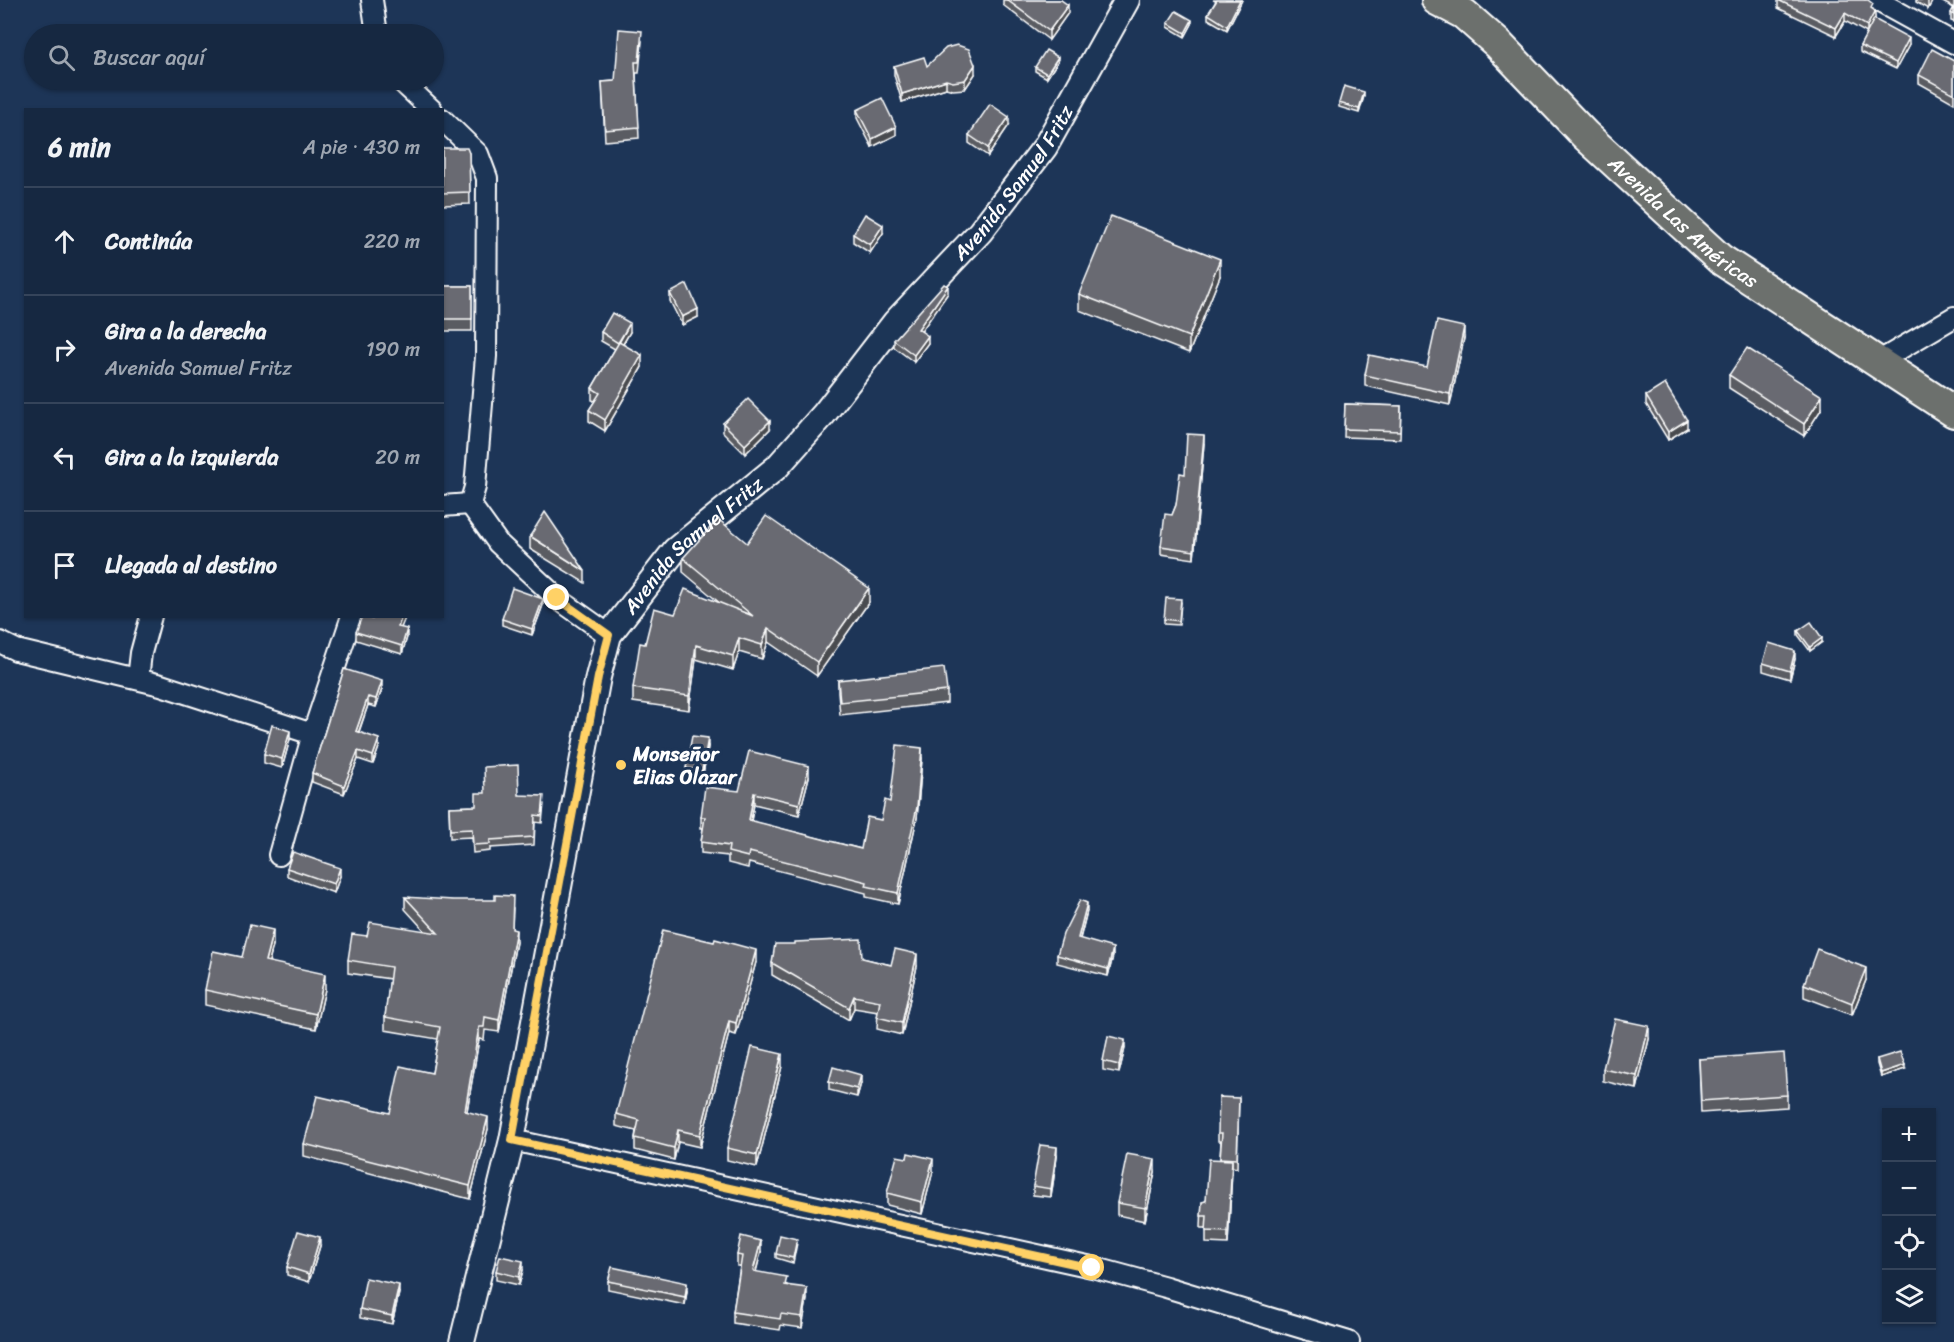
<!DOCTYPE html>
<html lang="es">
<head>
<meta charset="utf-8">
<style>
	body { margin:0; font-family:Sriracha,sans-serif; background:#1f3048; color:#f1f3f6 }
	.controls { position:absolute; right:18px; bottom:18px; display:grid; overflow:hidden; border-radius:0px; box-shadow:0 2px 4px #0004 }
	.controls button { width:54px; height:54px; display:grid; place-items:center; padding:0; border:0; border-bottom:2px solid #35445a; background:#162841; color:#f1f3f6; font:30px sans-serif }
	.stop { position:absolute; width:18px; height:18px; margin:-14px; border:4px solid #ffd166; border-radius:50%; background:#fff }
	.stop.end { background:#ffd166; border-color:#fff; box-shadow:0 2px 6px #0008 }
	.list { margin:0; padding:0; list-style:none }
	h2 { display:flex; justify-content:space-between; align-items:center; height:78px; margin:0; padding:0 24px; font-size:26px }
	h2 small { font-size:20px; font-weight:400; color:#9ea6b1 }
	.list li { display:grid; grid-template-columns:39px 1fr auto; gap:18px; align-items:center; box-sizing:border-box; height:108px; padding:0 24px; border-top:2px solid #35445a }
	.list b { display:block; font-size:22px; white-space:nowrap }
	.list p { margin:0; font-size:20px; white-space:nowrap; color:#9ea6b1 }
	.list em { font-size:20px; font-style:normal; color:#9ea6b1 }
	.icon { flex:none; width:33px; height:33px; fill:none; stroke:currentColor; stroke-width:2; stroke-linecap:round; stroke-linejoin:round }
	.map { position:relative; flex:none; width:1954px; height:1342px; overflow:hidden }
	.search { position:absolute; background:#162841; box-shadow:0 2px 4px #0004; left:24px; top:24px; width:420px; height:66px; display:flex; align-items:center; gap:15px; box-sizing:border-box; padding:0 21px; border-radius:33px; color:#9ea6b1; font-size:22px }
	.panel { position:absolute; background:#162841; box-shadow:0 2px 4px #0004; left:24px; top:108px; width:420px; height:510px; border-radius:0px }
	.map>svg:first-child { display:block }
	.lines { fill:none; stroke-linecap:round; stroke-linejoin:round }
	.minor-casing { stroke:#fff; stroke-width:24 }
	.tertiary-casing { stroke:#fff; stroke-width:28 }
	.primary-casing { stroke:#fff; stroke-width:34 }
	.minor { stroke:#1d3557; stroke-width:20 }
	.tertiary { stroke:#1d3557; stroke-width:24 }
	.primary { stroke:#6c706d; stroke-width:30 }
	.wall { fill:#5a5c62; stroke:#fff; stroke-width:1.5 }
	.shaded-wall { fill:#4a4b50; stroke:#fff; stroke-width:1.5 }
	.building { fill:#696b72; stroke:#fff; stroke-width:1.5 }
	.route { stroke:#ffd166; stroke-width:8 }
	.poi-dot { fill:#ffd166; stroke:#1d3557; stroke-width:2 }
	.labels { text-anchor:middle; stroke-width:6; stroke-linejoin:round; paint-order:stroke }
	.street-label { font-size:20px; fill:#fff; stroke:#1d3557 }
	.poi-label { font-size:20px; font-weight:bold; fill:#fff; stroke:#1d3557; text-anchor:start }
</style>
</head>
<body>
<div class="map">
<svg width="1954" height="1342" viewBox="0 0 1954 1342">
	<rect width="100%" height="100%" fill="#1d3557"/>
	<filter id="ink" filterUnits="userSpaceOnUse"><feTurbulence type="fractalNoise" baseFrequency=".0167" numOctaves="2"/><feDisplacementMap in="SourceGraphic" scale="12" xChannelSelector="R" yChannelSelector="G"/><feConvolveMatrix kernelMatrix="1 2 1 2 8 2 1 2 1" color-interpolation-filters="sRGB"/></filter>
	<g filter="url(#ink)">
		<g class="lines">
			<defs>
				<g id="minor">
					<path d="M372,0L377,34"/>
					<path d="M1876,0L1954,43"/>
					<path d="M400,80L432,110"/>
					<path d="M442,119L478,154L487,178L486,356L475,487L470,504L498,543L557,598L609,635"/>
					<path d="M1876,363L1954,317"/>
					<path d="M442,506L470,504"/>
					<path d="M0,642L16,650L161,685L306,732L314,730"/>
					<path d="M138,679L141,653L151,616"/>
					<path d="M279,855L314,730L352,616"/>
					<path d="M512,1140L1092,1267L1166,1287L1349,1342"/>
				</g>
				<g id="tertiary">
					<path id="s1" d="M462,1342L512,1140L598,677L609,635L675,550L777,467L824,414L895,322L980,232L1045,147L1127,0"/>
				</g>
				<g id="primary">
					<path id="s2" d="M1437,0L1464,14L1498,44L1585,135L1720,259L1954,412"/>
				</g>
			</defs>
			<use href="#minor" class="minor-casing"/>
			<use href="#tertiary" class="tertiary-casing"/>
			<use href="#primary" class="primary-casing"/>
			<use href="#minor" class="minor"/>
			<use href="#tertiary" class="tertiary"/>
			<use href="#primary" class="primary"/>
		</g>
		<g class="wall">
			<path d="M1003,0H1061L1068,13L1049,40L1003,5Z"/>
			<path d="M1213,0H1242L1227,30L1208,19V14L1216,1Z"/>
			<path d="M1778,0L1873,9L1875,18V20L1909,45L1896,69L1860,52V46L1867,33L1845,21L1836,36L1778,8Z"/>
			<path d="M1916,0H1933L1928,9L1916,2Z"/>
			<path d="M1939,0H1954V22L1951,21V13L1954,8Z"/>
			<path d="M1168,23L1192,24L1185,37L1168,27Z"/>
			<path d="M642,42L639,73H636L639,138L605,141L602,82L615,81Z"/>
			<path d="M1058,61L1047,78L1035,71V67Z"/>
			<path d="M1954,61V103L1919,83V75Z"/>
			<path d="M894,66H927L975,74L965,89L953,90L946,88L902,102L894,75Z"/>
			<path d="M1364,96L1359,113L1339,107V103Z"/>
			<path d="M857,110L896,135L872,147L857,118Z"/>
			<path d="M1009,125L988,156L969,143V135Z"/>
			<path d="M442,148L469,153L470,204L442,205Z"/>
			<path d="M883,233L870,253L853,242V234Z"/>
			<path d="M1220,276L1189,353L1079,310V294Z"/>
			<rect x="442" y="286" width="30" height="45"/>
			<path d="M670,293L698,317L682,325L670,301Z"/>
			<path d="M948,293L921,331L928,343L914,362L894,347V340Z"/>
			<path d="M601,332H630L623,344L642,367L605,431L589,421V410L595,401L592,400V388L615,349L601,341Z"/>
			<path d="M1464,338L1450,405L1365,386V375L1427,367Z"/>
			<path d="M1729,375L1822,408L1804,436L1729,388Z"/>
			<path d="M1646,396L1687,428L1668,440L1646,404Z"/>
			<path d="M1345,404L1401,406L1400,439L1344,437Z"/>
			<path d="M723,423L770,429L745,454L723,432Z"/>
			<path d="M1204,443L1194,559L1161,554V546L1172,515L1176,505L1185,474Z"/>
			<path d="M530,536L585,571V583L530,549Z"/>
			<path d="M747,543L869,602L817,676L768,642L762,659L739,652L733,670L696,659L689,710L633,702V688L645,644L675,614L721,604L683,572V558Z"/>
			<path d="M1181,603L1179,625L1164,624V619Z"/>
			<path d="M543,605L532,635L502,625V619Z"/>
			<path d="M405,616L401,627L407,637L402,654L356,640V632L372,619Z"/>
			<path d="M1798,631L1822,642L1810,651L1798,635Z"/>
			<path d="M1795,659L1790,679L1763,671V663Z"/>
			<path d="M344,669L382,689L376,707L368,705L359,732L379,747L373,764L358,759L344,794L312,782V773Z"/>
			<path d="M838,680L947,691V703L840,715L838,692Z"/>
			<path d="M290,739L282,768L264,763V754Z"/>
			<path d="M708,747L702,779L686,777V768Z"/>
			<path d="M922,759L917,818L898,904L866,897V893L749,863L748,868L728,863V856L701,853V842L703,828H701V817L739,791L809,777L799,815L754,804L751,821L861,849L881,820L890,802Z"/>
			<path d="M519,795L544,804L542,823L535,822L534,845L490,848V851L473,853L472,837L450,838L449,807L476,806Z"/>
			<path d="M287,868L340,876L334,893L287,876Z"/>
			<path d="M405,897L513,908L512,929L516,942L499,1032L485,1030L484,1040L479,1039L467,1111L488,1129L470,1199L304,1156V1144L390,1113L432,1073L438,1039L385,1030V1017L390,979L348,973V960L367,936L425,931L405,909Z"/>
			<path d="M1087,911L1080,939L1113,956L1108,976L1057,963V955Z"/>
			<path d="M273,945L269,962L325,989L316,1029L205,1005V990L242,957Z"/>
			<path d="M862,958L891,965L917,966L902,1035L877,1029L878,1012L854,1008L849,1020L772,975V963Z"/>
			<path d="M756,962L736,1035L729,1033L700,1147L678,1142L674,1160L635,1150V1138L636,1131L616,1126V1114Z"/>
			<path d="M1866,980L1852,1015L1804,997V984Z"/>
			<path d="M1649,1039L1637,1089L1603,1081V1069Z"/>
			<path d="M1125,1048L1119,1073L1103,1070V1061Z"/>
			<path d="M1699,1059L1787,1095V1107L1701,1113Z"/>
			<path d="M1877,1059L1905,1069L1881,1077L1877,1064Z"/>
			<path d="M782,1066L757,1167L727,1160V1148Z"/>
			<path d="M829,1082L861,1083L857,1097L829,1090Z"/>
			<path d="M1239,1098L1237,1168L1232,1167L1228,1244L1206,1243V1228H1201L1202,1202L1206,1201L1220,1159L1221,1141H1218V1133Z"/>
			<path d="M1057,1156L1051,1197L1033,1195V1186Z"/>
			<path d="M907,1158L933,1171L922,1214L887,1205V1193Z"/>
			<path d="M1155,1172L1145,1221L1117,1215V1203Z"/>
			<path d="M797,1243L793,1263L776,1258V1254Z"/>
			<path d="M320,1246L309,1282L287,1275V1267Z"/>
			<path d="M761,1252L756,1272L787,1285L807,1299L802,1328L781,1325L780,1330L733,1323V1312L740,1266H737V1255Z"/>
			<path d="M523,1270L519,1285L496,1280V1271Z"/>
			<path d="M608,1281L687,1291L685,1305L608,1289Z"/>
			<path d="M399,1293L392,1324L360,1318V1309Z"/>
		</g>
		<g class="shaded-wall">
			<path d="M1240,0H1242L1227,30V26Z"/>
			<path d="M1929,0H1933L1928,9V1Z"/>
			<path d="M1068,5V13L1049,40V31Z"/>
			<path d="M1875,11V18L1867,33V26Z"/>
			<path d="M1845,13V21L1836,36V28Z"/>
			<path d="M1192,20V24L1185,37V33Z"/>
			<path d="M1909,38V45L1896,69V63Z"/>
			<path d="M1058,57V61L1047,78V74Z"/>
			<path d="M975,65V74L965,89V80Z"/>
			<path d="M946,80V88L902,102V94Z"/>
			<path d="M1364,92V96L1359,113V109Z"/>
			<path d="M1009,117V125L988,156V148Z"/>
			<path d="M896,127V135L872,147V139Z"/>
			<path d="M883,225V233L870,253V245Z"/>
			<path d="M1220,259V276L1189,353V337Z"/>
			<path d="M948,286V293L918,336V329Z"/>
			<path d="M698,309V317L682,325V317Z"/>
			<path d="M630,323V332L619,351V343Z"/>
			<path d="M1464,327V338L1450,405V394Z"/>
			<path d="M928,336V343L914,362V355Z"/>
			<path d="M642,355V367L605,431V420Z"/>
			<path d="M1822,396V408L1804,436V424Z"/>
			<path d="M1687,420V428L1668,440V432Z"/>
			<path d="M770,421V429L745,454V445Z"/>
			<path d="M1204,435V443L1194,559V551Z"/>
			<path d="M869,588V602L817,676V662Z"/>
			<path d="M543,599V605L532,635V629Z"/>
			<path d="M402,616H405V618L398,635V627Z"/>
			<path d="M768,628V642L762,659V645Z"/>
			<path d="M407,629V637L402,654V646Z"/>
			<path d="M739,638V652L733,670V656Z"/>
			<path d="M1822,638V642L1810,651V647Z"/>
			<path d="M696,645V659L689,710V696Z"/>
			<path d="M1795,651V659L1790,679V671Z"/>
			<path d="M382,681V689L376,707V699Z"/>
			<path d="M368,697V705L356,739V731Z"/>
			<path d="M290,731V739L282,768V759Z"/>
			<path d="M708,738V747L702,779V771Z"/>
			<path d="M379,739V747L373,764V756Z"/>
			<path d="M922,748V759L917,818L898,904V893Z"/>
			<path d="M358,751V759L344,794V786Z"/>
			<path d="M809,766V777L799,815V804Z"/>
			<path d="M754,793V804L749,831V820Z"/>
			<path d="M340,868V876L334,893V884Z"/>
			<path d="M1087,903V911L1078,946V938Z"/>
			<path d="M273,930V945L265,977V961Z"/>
			<path d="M516,930V942L499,1032V1020Z"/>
			<path d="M1113,948V956L1108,976V969Z"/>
			<path d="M756,950V962L736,1035V1023Z"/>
			<path d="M917,954V966L902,1035V1023Z"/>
			<path d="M1866,968V980L1852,1015V1003Z"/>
			<path d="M325,974V989L316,1029V1014Z"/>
			<path d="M854,996V1008L849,1020V1008Z"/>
			<path d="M729,1021V1033L700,1147V1135Z"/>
			<path d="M1649,1026V1039L1637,1089V1076Z"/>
			<path d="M479,1027V1039L465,1123V1111Z"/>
			<path d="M1125,1040V1048L1119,1073V1065Z"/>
			<path d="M782,1054V1066L757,1167V1155Z"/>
			<path d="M1905,1065V1069L1881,1077V1073Z"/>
			<path d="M861,1075V1083L857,1097V1089Z"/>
			<path d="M488,1117V1129L470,1199V1186Z"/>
			<path d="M678,1130V1142L674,1160V1148Z"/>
			<path d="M1057,1147V1156L1051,1197V1189Z"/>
			<path d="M933,1159V1171L922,1214V1202Z"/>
			<path d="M1155,1159V1172L1145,1221V1208Z"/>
			<path d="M1232,1160V1172L1228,1244V1232Z"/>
			<path d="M320,1237V1246L309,1282V1274Z"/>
			<path d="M761,1241V1252L753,1282V1271Z"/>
			<path d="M523,1261V1270L519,1285V1277Z"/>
			<path d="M687,1283V1291L685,1305V1297Z"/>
			<path d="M399,1285V1293L392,1324V1316Z"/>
			<path d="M807,1288V1299L802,1328V1317Z"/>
		</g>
		<g class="building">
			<path d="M1007,0H1061L1068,5L1049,31Z"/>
			<path d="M1217,0H1240L1227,26L1208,14Z"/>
			<path d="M1778,0H1868L1873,4L1871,8L1875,11L1867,26L1845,13L1836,28Z"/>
			<path d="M1954,7V15L1951,13Z"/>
			<path d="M1176,11L1192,20L1185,33L1168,23Z"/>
			<path d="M1874,19L1909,38L1896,63L1860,46Z"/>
			<path d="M619,29L642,31L639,62H635L639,127L605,130L602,82L615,81Z"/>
			<path d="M957,45L969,49L975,65L965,80L953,82L946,80L902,94L894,66L924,57L927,66L946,48Z"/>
			<path d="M1932,49L1954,61V94L1919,75Z"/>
			<path d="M1046,50L1058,57L1047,74L1035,67Z"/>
			<path d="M1344,86L1364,92L1359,109L1339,103Z"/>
			<path d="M882,98L896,127L872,139L857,110Z"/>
			<path d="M990,104L1009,117L988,148L969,135Z"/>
			<path d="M442,148H467L469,153L470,192L442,193Z"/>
			<path d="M865,214L883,225L870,245L853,234Z"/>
			<path d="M1111,216L1220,259L1189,337L1079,294Z"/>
			<path d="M687,284L698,309L682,317L670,293Z"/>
			<path d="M944,284L948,286L918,329L928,336L914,355L894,340Z"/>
			<rect x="442" y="286" width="30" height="33"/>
			<path d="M612,313L630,323L618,343L601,332Z"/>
			<path d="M1437,321L1464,327L1450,394L1365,375L1369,355L1427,367Z"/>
			<path d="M619,342L642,355L605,420L589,410L600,393L592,388Z"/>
			<path d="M1747,348L1822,396L1804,424L1729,375Z"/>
			<path d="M1665,384L1687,420L1668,432L1646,396Z"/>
			<path d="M748,399L770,421L745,445L723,423Z"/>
			<path d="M1345,404L1401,406L1400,431L1344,429Z"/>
			<path d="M1187,434L1204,435L1194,551L1161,546L1165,514L1172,515L1176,505L1180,473L1185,474Z"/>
			<path d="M545,512L585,571L530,536Z"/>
			<path d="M766,516L869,588L817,662L768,628L762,645L739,638L733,656L696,645L689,696L633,688L640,643L645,644L654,608L675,614L685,589L753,616L683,558L718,519L747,543Z"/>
			<path d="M512,588L543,599L532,629L502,619Z"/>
			<path d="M1166,598L1181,599L1179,621L1164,619Z"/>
			<path d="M362,616L372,619L373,616H402L398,627L407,629L402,646L356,632Z"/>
			<path d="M1811,622L1822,638L1810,647L1798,631Z"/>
			<path d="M1769,643L1795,651L1790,671L1763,663Z"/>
			<path d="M944,668L947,691L840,702L838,680Z"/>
			<path d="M344,669L382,681L376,699L368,697L356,731L379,739L373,756L358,751L344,786L312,773Z"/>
			<path d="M272,725L290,731L282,759L264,754Z"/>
			<path d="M692,736L708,738L702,771L686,768Z"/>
			<path d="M897,745L922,748L917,807L898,893L866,886L867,882L749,852L748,857L728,852L729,846L701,842L705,817H701L705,787L739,791L749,751L809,766L799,804L754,793L749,820L861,849L867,817L881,820L885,800L890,802Z"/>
			<path d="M518,765L519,795L544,796L542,816L535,815L534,837L490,840V844L473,845L472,829L450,830L449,807L476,806V793H485L484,767Z"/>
			<path d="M293,852L340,868L334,884L287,868Z"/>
			<path d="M495,895L513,896L512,929L516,930L499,1020L485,1017L484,1027H479L465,1111L488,1117L470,1186L304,1144L317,1096L390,1113L400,1066L432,1073L440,1027L385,1017L391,967L348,960L352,934L367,936L370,922L438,933L405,897L453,900H495Z"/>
			<path d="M1080,900L1087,903L1078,938L1113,948L1108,969L1057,955L1063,934Z"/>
			<path d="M250,925L273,930L265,961L325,974L316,1014L205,990L213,951L242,957Z"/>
			<path d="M663,930L714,942L715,939L756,950L736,1023L729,1021L700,1135L678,1130L674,1148L635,1138L639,1120L616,1114Z"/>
			<path d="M861,939L862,958L891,965L895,949L917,954L902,1023L877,1017L880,1001L854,996L849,1008L772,963L775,944H795V942Z"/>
			<path d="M1817,949L1866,968L1852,1003L1804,984Z"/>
			<path d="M1615,1019L1649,1026L1637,1076L1603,1069Z"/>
			<path d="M1108,1036L1125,1040L1119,1065L1103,1061Z"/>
			<path d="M752,1047L782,1054L757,1155L727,1148Z"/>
			<path d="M1900,1052L1905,1065L1881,1073L1877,1059Z"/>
			<path d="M1784,1053L1787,1095L1701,1101L1699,1059Z"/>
			<path d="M833,1067L861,1075L857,1089L829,1082Z"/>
			<path d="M1219,1097L1239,1098L1237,1159L1220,1158L1222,1133H1218Z"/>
			<path d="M1040,1145L1057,1147L1051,1189L1033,1186Z"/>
			<path d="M908,1153L933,1159L922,1202L887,1193L897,1156L907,1158Z"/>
			<path d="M1127,1154L1155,1159L1145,1208L1117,1203Z"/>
			<path d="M1209,1159L1232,1160L1228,1232L1206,1231L1207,1216H1201L1202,1202L1206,1201Z"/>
			<path d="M298,1231L320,1237L309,1274L287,1267Z"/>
			<path d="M780,1235L797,1239L793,1258L776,1254Z"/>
			<path d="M741,1236L761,1241L753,1271L787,1277L785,1285L807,1288L802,1317L781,1314L780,1319L733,1312L742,1256L737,1255Z"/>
			<path d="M500,1256L523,1261L519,1277L496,1271Z"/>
			<path d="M612,1267L687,1283L685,1297L608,1281Z"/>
			<path d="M366,1278L399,1285L392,1316L360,1309Z"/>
		</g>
	</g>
	<g class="lines" filter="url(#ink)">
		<path class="route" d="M557,598L609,635L598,677L512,1140L1092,1268"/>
	</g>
	<circle class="poi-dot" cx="621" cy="765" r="6"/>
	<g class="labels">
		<g class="street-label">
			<text dy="7" stroke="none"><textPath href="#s1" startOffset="1332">Avenida Samuel Fritz</textPath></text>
			<text dy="7" stroke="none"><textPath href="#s2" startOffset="333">Avenida Las Américas</textPath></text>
			<text dy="7" stroke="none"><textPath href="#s1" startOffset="846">Avenida Samuel Fritz</textPath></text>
		</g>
		<g class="poi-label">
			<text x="633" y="761">Monseñor<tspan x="633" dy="23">Elias Olazar</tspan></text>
		</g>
	</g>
</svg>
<div class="controls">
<button>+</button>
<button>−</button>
<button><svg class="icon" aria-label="locate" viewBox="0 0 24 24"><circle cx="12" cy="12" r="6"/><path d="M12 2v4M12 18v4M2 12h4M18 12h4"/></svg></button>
<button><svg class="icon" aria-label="layers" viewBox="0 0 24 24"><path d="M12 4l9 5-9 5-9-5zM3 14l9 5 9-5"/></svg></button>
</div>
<div class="stop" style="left:1092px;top:1268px"></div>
<div class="stop end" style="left:557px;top:598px"></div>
<div class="search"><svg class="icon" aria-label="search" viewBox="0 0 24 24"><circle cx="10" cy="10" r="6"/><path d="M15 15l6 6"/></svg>Buscar aquí</div>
<section class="panel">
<h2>6 min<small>A pie · 430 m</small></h2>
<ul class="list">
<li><svg class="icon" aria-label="ahead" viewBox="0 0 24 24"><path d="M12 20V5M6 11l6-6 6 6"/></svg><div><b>Continúa</b></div><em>220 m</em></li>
<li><svg class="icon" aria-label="right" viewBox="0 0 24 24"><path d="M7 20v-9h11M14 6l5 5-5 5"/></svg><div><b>Gira a la derecha</b><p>Avenida Samuel Fritz</p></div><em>190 m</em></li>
<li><svg class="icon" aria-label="left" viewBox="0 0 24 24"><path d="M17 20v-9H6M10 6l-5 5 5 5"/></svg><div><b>Gira a la izquierda</b></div><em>20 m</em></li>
<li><svg class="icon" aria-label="arrive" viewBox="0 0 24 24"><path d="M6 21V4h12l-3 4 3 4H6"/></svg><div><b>Llegada al destino</b></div></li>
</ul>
</section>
</div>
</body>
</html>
